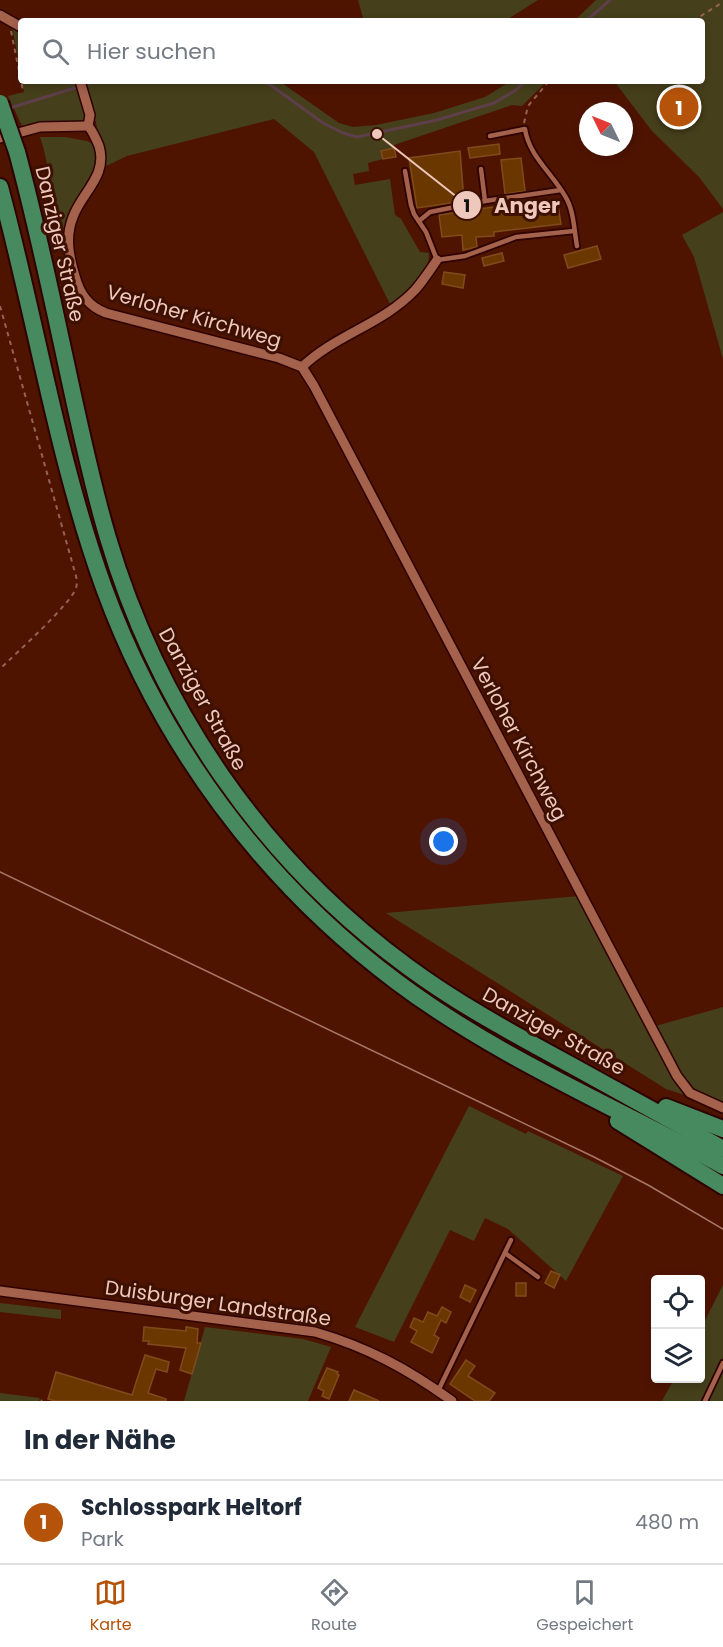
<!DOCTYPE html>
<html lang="de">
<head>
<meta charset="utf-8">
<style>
	body { margin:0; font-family:Poppins,sans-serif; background:#f6f6f7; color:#1f2937 }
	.controls { position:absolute; right:18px; bottom:18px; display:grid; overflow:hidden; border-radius:6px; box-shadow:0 3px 9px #0003 }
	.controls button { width:54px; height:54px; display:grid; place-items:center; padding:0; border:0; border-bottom:2px solid #e0e1e3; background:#fff; color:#1f2937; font:30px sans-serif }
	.compass { position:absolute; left:579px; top:102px; width:54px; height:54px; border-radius:50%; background:#fff; box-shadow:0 3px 9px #0003; rotate:313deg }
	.you { position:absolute; left:444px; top:842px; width:21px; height:21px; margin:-15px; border:4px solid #fff; border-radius:50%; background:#1a73e8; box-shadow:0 0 0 9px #1a73e833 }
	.badge { display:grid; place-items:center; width:39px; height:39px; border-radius:50%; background:#b45309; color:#fff; font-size:20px; font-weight:700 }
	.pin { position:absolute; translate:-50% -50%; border:3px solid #fff; box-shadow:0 2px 6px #0006 }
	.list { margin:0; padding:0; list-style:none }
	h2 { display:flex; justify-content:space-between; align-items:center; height:78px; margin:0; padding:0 24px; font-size:26px }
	h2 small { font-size:20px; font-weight:400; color:#747a83 }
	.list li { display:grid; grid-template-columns:39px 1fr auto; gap:18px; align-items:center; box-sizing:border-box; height:84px; padding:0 24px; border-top:2px solid #e0e1e3 }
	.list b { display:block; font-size:22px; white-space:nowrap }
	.list p { margin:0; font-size:20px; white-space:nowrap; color:#747a83 }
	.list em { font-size:20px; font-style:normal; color:#747a83 }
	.icon { flex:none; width:33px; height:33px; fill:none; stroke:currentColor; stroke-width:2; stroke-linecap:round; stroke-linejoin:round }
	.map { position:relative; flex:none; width:723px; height:1401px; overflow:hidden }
	.search { position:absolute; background:#fff; box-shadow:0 3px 9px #0003; left:18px; right:18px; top:18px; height:66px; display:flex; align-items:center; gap:15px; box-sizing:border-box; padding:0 21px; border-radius:6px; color:#747a83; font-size:22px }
	.sheet { height:162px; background:#fff }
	nav { display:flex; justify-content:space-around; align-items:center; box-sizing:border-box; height:84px; border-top:2px solid #e0e1e3; background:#fff; font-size:16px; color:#747a83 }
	nav a { display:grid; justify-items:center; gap:3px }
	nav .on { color:#b45309 }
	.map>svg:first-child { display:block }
	.green { fill:#463f1b }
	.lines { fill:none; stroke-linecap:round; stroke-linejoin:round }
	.stream { stroke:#5d3e49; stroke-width:3 }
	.building { fill:#6a3700; stroke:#804b1c; stroke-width:1.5 }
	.service-casing { stroke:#2d0200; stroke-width:8 }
	.minor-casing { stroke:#2d0200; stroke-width:12 }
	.trunk-casing { stroke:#2d0200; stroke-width:20 }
	.path { stroke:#956353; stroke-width:2; stroke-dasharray:4.5 4.5; stroke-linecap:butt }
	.service { stroke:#a4614c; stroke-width:4.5 }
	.minor { stroke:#a4614c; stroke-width:9 }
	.trunk { stroke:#488a60; stroke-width:16 }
	.tram { stroke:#a77868; stroke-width:1.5 }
	.trunk-bridge-casing { stroke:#2d0200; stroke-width:20; stroke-linecap:butt }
	.trunk-bridge { stroke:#488a60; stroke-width:16 }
	.labels { text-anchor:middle; stroke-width:6; stroke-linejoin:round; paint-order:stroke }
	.street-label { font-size:20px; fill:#eec8bc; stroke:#3d1002 }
	.leader { fill:none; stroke:#eec8bc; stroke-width:2 }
	.callout-dot { fill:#eec8bc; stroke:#3d1002; stroke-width:2 }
	.mark-label { font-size:18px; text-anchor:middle; font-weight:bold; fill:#111 }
	.callout-label { font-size:21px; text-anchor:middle; font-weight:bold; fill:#eec8bc; stroke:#3d1002; stroke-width:6; stroke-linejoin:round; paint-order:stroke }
</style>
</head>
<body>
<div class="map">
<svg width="723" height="1401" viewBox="0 0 723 1401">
	<rect width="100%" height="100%" fill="#4f1400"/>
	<g class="green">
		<path d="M358,0H538L505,21H364Z"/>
		<path d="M596,0H723V209L699,177L652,131L614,81H702V21H574Z"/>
		<path d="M12,27L21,29V74Z"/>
		<path d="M22,81H78L87,116L82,122L75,125L23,128L8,96L24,92Z"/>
		<path d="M83,81H279L339,123L353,127L376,125L434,113L485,97L511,81H547L522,106L512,105L394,145V148L382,151L383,159L368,163L369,171L353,174L355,185L390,179L395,215L401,219L420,252L429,253L428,270L424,277L392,308L314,152L274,119L127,156L102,168C102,138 93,109 83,81Z"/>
		<path d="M40,137H65L87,141L93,144L98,150L97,169L87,187L65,250L44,150Z"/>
		<path d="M723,212V359L694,257L682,235Z"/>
		<path d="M579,896L688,1096L666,1089L386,913Z"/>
		<path d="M723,1007V1106L691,1091L652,1027Z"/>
		<path d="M469,1106L526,1134L528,1131L623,1176L566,1281L508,1229L485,1218L474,1241L450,1230L394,1342L355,1327Z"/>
		<path d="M723,1285V1359L704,1401H662L674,1379L700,1378L701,1328Z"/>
		<path d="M0,1303L61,1310V1319L0,1312Z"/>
		<path d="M205,1327L303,1339L331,1347L308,1401H184Z"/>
		<path d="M723,1366V1401H707Z"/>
		<path d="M0,1393L40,1398L39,1401H0Z"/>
	</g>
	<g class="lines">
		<g class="stream">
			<path d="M586,21L610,0"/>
			<path d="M262,81L272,86L323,123L343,133L357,137L437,120L494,103L516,90L525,81"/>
			<path d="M7,109L97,81"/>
		</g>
	</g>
	<g class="building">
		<path d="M499,144L500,154L470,158L468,148Z"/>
		<path d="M394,148L396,157L383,159L381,151Z"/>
		<path d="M460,151L464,201L417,208L409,158Z"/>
		<path d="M521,158L525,191L505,194L501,160Z"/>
		<path d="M557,199L561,224L494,232V236L476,237L477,247L463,250L462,235L442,237L439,215L507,205L506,202L526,200L527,202Z"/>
		<path d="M597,246L601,259L568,268L564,255Z"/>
		<path d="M502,253L504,261L484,266L482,258Z"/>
		<path d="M444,272L465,275L463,288L442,284Z"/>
		<path d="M551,1271L560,1275L554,1288L545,1283Z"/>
		<rect x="516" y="1283" width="10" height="13"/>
		<path d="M465,1285L476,1290L470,1302L460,1297Z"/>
		<path d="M442,1307L451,1312L446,1323L441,1320L434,1335L439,1338L432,1353L411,1342L417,1331L410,1327L414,1318L423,1322L428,1312L437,1316Z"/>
		<path d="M144,1327L186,1331V1327L198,1329L197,1343H201L192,1374L180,1370L186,1348L148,1344L149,1341H143Z"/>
		<path d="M145,1355L169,1362L167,1372L156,1369L148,1393L166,1399V1401H55L48,1399L56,1372L132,1395Z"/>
		<path d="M466,1360L475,1366L468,1376L495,1393L489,1401H475L450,1384Z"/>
		<path d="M327,1368L338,1372L337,1374L339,1375L329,1399L322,1396L324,1391L318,1388Z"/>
		<path d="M354,1390L379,1401H349Z"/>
	</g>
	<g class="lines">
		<defs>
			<g id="service">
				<path d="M490,136L525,129C529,156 552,173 565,196C574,210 574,230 577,246"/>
				<path d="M481,169L485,201"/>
				<path d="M405,171L411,205L414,214L426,232L437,260L465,256L516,237L574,231"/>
				<path d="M419,221L430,212L485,201L561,190"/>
				<path d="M505,1253L538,1277"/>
				<path d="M438,1391L511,1240"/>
				<path d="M705,1401L723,1363"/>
			</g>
			<g id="minor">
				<path d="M0,15L21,27"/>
				<path d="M80,81L90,115L88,126"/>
				<path d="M88,126C93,131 96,139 99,146C108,176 82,192 73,217C65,237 69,256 75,276C80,294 88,306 106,313L279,358L302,367L314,386L677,1076L690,1093L723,1108"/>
				<path d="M0,138L40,127L88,126"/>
				<path d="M302,367C335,335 383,324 415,290C423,281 430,270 437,260"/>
				<path d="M0,1291L315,1332C367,1347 408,1369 452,1401"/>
			</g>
			<g id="trunk">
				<path d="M17,152C38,229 54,308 71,386C82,437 93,488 108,538C159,710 263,861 408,967C458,1004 514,1034 569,1064C620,1092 672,1121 723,1149"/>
				<path d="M0,187C36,320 57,458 104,588C161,744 263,882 397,982C497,1057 614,1106 723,1166"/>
				<path d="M666,1107L723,1129"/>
				<path d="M618,1121L723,1186"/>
			</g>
		</defs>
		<use href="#service" class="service-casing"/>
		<use href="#minor" class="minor-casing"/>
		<use href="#trunk" class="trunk-casing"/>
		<g class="path">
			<path d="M693,21L723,2"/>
			<path d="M11,31L23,91"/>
			<path d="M524,123L528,106L549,81"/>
			<path d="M0,306L74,569C76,575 78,582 76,588C71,604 15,654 0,669"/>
			<path d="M41,1401L42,1400"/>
		</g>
		<use href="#service" class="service"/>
		<use href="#minor" class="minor"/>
		<use href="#trunk" class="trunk"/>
		<path class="tram" d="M0,872L594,1157L648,1185L723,1229"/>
		<defs>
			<path id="trunk-bridge" d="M0,103L17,152"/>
		</defs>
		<use href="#trunk-bridge" class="trunk-bridge-casing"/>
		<use href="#trunk-bridge" class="trunk-bridge"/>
	</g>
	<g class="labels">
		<g class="street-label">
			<text transform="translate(60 244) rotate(77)" y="7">Danziger Straße</text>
			<text transform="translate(194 316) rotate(16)" y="7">Verloher Kirchweg</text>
			<text transform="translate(203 699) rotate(61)" y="7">Danziger Straße</text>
			<text transform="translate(519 739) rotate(62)" y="7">Verloher Kirchweg</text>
			<text transform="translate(554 1031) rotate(29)" y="7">Danziger Straße</text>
			<text transform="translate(218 1303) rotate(8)" y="7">Duisburger Landstraße</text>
		</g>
	</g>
	<path class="leader" d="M377 134L467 205"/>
	<g class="callout-dot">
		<circle cx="377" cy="134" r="6"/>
		<circle cx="467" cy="205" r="15"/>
	</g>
	<g class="mark-label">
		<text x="467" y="212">1</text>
	</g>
	<g class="callout-label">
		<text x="527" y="213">Anger</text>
	</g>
</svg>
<div class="controls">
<button><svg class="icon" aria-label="locate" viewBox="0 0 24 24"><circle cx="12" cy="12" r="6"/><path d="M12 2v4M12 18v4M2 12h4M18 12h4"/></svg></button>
<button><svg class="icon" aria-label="layers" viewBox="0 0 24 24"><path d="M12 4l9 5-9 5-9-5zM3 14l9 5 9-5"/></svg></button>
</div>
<svg class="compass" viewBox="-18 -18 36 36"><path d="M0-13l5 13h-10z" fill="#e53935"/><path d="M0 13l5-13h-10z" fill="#747a83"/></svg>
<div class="you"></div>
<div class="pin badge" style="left:679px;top:107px">1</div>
<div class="search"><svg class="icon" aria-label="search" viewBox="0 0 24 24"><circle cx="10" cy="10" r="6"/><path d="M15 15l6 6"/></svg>Hier suchen</div>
</div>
<section class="sheet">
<h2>In der Nähe<small></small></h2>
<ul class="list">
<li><span class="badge">1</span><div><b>Schlosspark Heltorf</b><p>Park</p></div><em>480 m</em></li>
</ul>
</section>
<nav>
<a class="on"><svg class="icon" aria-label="map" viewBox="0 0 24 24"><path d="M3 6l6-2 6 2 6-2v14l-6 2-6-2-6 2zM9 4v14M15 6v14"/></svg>Karte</a>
<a><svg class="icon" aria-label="directions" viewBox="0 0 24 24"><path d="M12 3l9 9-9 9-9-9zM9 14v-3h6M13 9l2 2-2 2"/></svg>Route</a>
<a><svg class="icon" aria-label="saved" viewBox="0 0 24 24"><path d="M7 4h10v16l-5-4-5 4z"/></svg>Gespeichert</a>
</nav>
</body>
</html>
